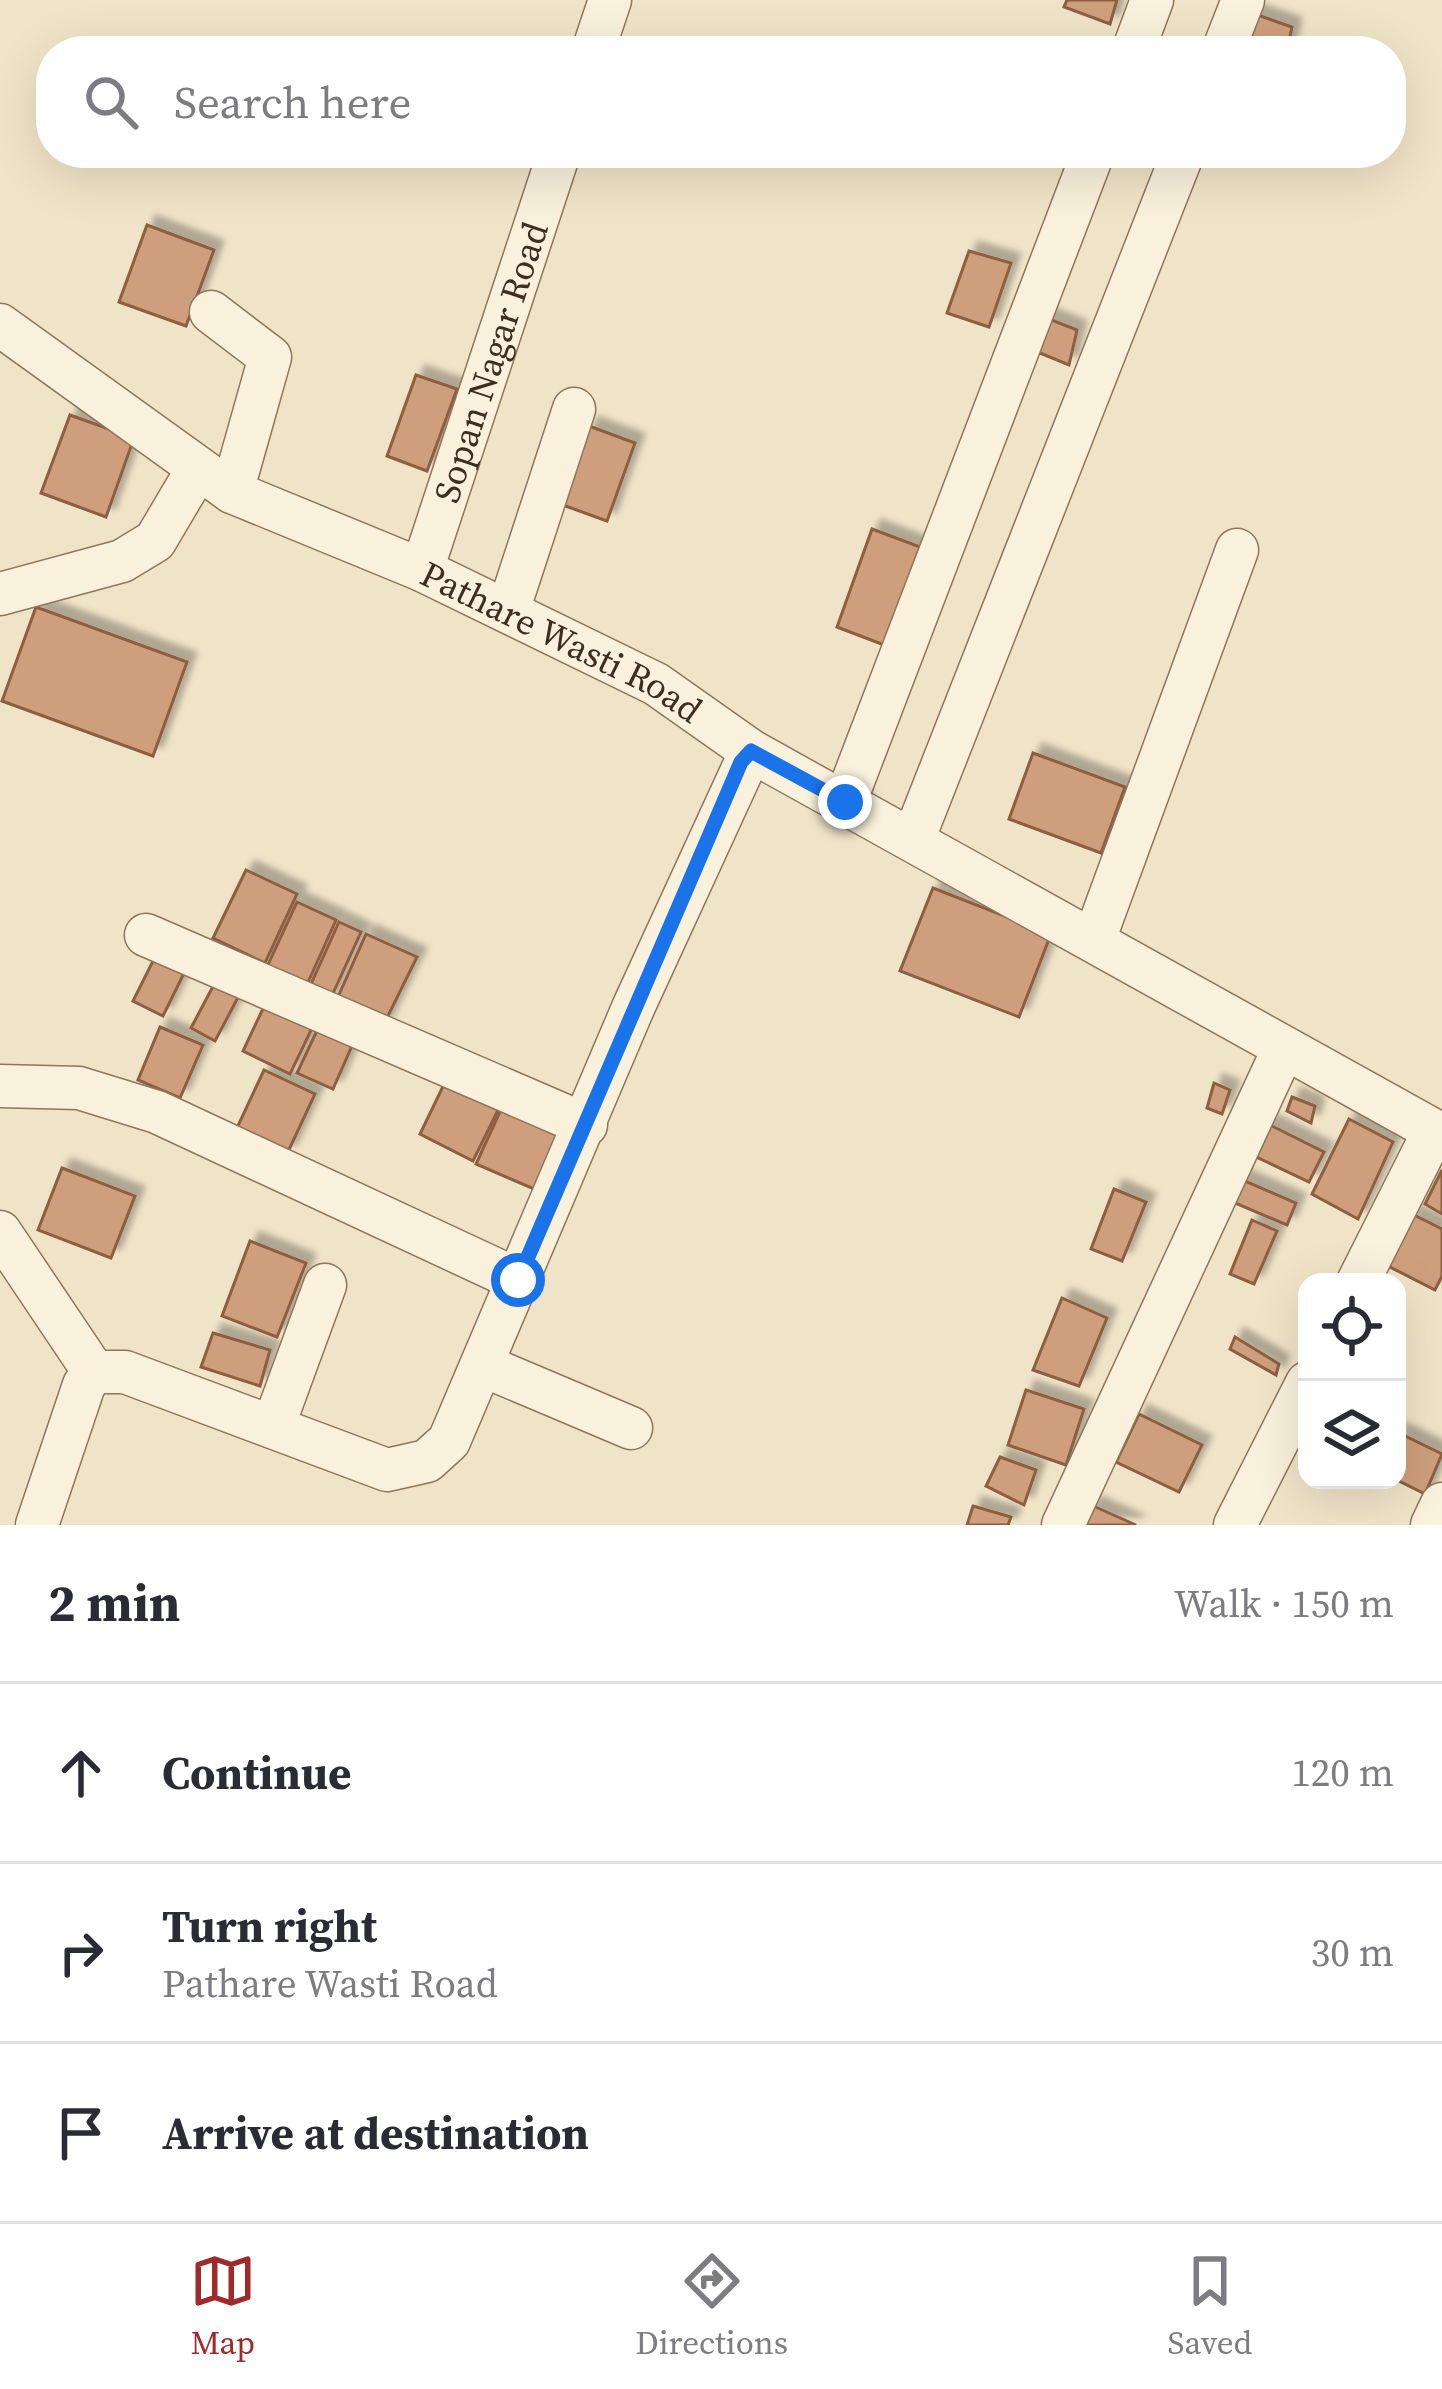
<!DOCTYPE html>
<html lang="en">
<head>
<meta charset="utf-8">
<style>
	body { margin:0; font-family:"Source Serif 4",serif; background:#f7f7f7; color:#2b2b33 }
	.controls { position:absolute; right:36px; bottom:36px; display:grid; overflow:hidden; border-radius:24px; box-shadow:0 12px 48px #0002 }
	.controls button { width:108px; height:108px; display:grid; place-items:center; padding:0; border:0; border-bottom:3px solid #e1e1e2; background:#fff; color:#2b2b33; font:60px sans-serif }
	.stop { position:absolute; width:36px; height:36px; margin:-27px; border:9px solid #1a73e8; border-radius:50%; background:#fff }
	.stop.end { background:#1a73e8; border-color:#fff; box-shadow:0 3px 12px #0008 }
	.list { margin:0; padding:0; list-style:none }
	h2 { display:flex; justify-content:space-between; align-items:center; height:156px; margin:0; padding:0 48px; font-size:51px }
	h2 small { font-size:39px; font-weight:400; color:#7c7c81 }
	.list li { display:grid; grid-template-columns:78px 1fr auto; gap:36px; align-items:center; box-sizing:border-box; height:180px; padding:0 48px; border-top:3px solid #e1e1e2 }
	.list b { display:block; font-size:45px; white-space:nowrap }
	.list p { margin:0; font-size:39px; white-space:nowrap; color:#7c7c81 }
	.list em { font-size:39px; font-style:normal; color:#7c7c81 }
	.icon { flex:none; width:66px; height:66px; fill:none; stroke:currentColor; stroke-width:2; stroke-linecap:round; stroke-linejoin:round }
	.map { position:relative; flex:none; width:1442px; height:1525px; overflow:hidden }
	.search { position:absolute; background:#fff; box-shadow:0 12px 48px #0002; left:36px; right:36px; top:36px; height:132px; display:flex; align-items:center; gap:30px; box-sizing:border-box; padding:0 42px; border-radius:48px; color:#7c7c81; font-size:45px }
	.sheet { height:696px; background:#fff }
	nav { display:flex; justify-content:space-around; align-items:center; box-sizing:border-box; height:168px; border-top:3px solid #e1e1e2; background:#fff; font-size:33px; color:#7c7c81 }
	nav a { display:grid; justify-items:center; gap:6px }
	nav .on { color:#9e2a2b }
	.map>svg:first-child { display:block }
	.building { fill:#cf9f7d; stroke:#8d5f41; stroke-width:3; filter:url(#shadow) }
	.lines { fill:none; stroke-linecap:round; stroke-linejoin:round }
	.minor-casing { stroke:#8d765c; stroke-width:45 }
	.minor { stroke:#faf1dc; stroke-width:42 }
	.route { stroke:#1a73e8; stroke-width:15 }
	.labels { text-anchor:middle; stroke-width:12; stroke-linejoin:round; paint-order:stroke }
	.street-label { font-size:36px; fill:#3d2e20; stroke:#f7eed8 }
</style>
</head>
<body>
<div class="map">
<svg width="1442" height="1525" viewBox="0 0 1442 1525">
	<defs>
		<filter id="shadow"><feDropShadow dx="9" dy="-9" stdDeviation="3" flood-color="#0004"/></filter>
	</defs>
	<rect width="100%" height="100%" fill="#f0e4c8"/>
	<g class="building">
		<path d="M1067,0H1117L1110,24L1064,7Z"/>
		<path d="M1252,13L1292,27L1287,51L1243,49Z"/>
		<path d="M147,225L214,250L186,326L119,302Z"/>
		<path d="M969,251L1011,263L989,327L947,313Z"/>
		<path d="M1044,317L1077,330L1069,365L1035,351Z"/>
		<path d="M416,375L457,389L427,471L387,456Z"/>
		<path d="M70,415L134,438L106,517L41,493Z"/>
		<path d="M589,426L635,443L607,521L560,504Z"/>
		<path d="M872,529L920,547L884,645L837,627Z"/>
		<path d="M36,607L187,662L153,756L2,701Z"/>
		<path d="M1033,753L1125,787L1101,853L1009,819Z"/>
		<path d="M246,870L297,894L265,963L213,938Z"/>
		<path d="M933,888L1051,934L1019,1017L900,971Z"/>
		<path d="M297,902L336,920L305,989L265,971Z"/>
		<path d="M339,922L361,932L329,1002L307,993Z"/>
		<path d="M366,934L417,957L383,1026L334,1006Z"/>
		<path d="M160,947L190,961L163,1016L133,1001Z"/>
		<path d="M219,975L243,988L215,1041L191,1028Z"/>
		<path d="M268,998L316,1020L290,1074L243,1051Z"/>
		<path d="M320,1024L355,1039L333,1089L297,1073Z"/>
		<path d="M160,1027L203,1045L180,1098L138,1080Z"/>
		<path d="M264,1070L315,1094L287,1154L236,1130Z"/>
		<path d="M448,1076L502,1102L473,1161L420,1134Z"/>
		<path d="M1214,1083L1230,1090L1222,1114L1207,1108Z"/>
		<path d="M1292,1097L1315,1106L1311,1123L1287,1111Z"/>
		<path d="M504,1103L575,1135L548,1195L476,1164Z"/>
		<path d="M1349,1119L1393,1142L1358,1219L1312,1194Z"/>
		<path d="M1266,1123L1324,1152L1309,1182L1250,1154Z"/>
		<path d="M62,1168L135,1196L111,1258L38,1230Z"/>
		<path d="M1442,1170V1214L1425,1204Z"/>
		<path d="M1238,1178L1296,1203L1287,1225L1228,1200Z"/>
		<path d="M1114,1189L1146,1202L1122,1261L1091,1249Z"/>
		<path d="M1412,1214L1442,1229V1276L1435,1290L1386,1265Z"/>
		<path d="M1252,1220L1277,1231L1254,1284L1230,1274Z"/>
		<path d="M250,1241L306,1263L277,1337L222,1316Z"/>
		<path d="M1062,1298L1107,1318L1079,1386L1033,1370Z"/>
		<path d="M213,1333L270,1350L260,1386L201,1367Z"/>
		<path d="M1235,1337L1279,1364L1276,1375L1230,1349Z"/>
		<path d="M1026,1390L1084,1409L1066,1465L1008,1445Z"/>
		<path d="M1139,1414L1202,1445L1179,1492L1116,1462Z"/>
		<path d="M1397,1432L1442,1454L1425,1494L1397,1480Z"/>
		<path d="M1000,1457L1036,1470L1024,1505L986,1486Z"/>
		<path d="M1091,1505L1136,1525H1082Z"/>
		<path d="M973,1506L1011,1517L1008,1525H967Z"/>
	</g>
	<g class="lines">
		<defs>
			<g id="minor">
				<path d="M593,51L610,0"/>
				<path d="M1133,51L1152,0"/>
				<path d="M1223,51L1243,0"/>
				<path d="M211,312L270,357L232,492"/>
				<path id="s1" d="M0,325L232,492L422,570L656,684L751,751L1442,1135"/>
				<path id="s2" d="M422,570L559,153"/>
				<path d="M0,594L122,561L155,541L197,470"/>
				<path d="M508,611L574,409"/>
				<path d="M845,802L1093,153"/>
				<path d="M913,840L1183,153"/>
				<path d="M146,935L586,1125"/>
				<path d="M1094,940L1237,550"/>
				<path d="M0,1086L79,1088L157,1112L518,1280"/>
				<path d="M0,1232L94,1372"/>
				<path d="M1358,1282L1434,1131"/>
				<path d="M482,1365L631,1428"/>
				<path d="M273,1427L325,1285"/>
				<path d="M37,1525L84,1385L94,1372H125L387,1470L427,1461L449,1441L633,1008L751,751"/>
				<path d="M1063,1525L1284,1048"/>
				<path d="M1235,1525L1307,1383"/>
				<path d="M1432,1525L1442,1504"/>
			</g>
		</defs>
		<use href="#minor" class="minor-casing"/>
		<use href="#minor" class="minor"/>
	</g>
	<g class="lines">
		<path class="route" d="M518,1280L741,762L751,751L845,802"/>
	</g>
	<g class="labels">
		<g class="street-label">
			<text dy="13" stroke="none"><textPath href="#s2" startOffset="219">Sopan Nagar Road</textPath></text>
			<text dy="13" stroke="none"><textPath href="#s1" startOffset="648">Pathare Wasti Road</textPath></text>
		</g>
	</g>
</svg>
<div class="controls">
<button><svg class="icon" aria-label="locate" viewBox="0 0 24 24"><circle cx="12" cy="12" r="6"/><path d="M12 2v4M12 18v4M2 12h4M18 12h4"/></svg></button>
<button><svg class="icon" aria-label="layers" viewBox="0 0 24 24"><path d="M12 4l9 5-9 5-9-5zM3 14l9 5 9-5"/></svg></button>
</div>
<div class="stop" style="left:518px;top:1280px"></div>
<div class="stop end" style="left:845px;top:802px"></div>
<div class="search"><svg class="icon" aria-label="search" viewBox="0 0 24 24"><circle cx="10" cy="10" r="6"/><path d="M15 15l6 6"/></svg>Search here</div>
</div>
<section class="sheet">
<h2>2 min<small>Walk · 150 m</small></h2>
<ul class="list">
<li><svg class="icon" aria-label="ahead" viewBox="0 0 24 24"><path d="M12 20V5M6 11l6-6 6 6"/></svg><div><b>Continue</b></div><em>120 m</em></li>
<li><svg class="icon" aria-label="right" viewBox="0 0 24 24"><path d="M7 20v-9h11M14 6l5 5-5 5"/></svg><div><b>Turn right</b><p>Pathare Wasti Road</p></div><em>30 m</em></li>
<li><svg class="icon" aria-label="arrive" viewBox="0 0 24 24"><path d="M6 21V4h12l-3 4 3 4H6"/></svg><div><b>Arrive at destination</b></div></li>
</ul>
</section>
<nav>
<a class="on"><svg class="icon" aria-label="map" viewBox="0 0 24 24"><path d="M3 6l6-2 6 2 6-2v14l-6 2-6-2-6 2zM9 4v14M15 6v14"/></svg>Map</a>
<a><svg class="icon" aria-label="directions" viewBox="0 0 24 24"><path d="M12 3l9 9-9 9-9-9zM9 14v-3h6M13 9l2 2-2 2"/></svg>Directions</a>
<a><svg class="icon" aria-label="saved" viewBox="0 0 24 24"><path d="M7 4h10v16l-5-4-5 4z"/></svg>Saved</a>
</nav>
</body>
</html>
